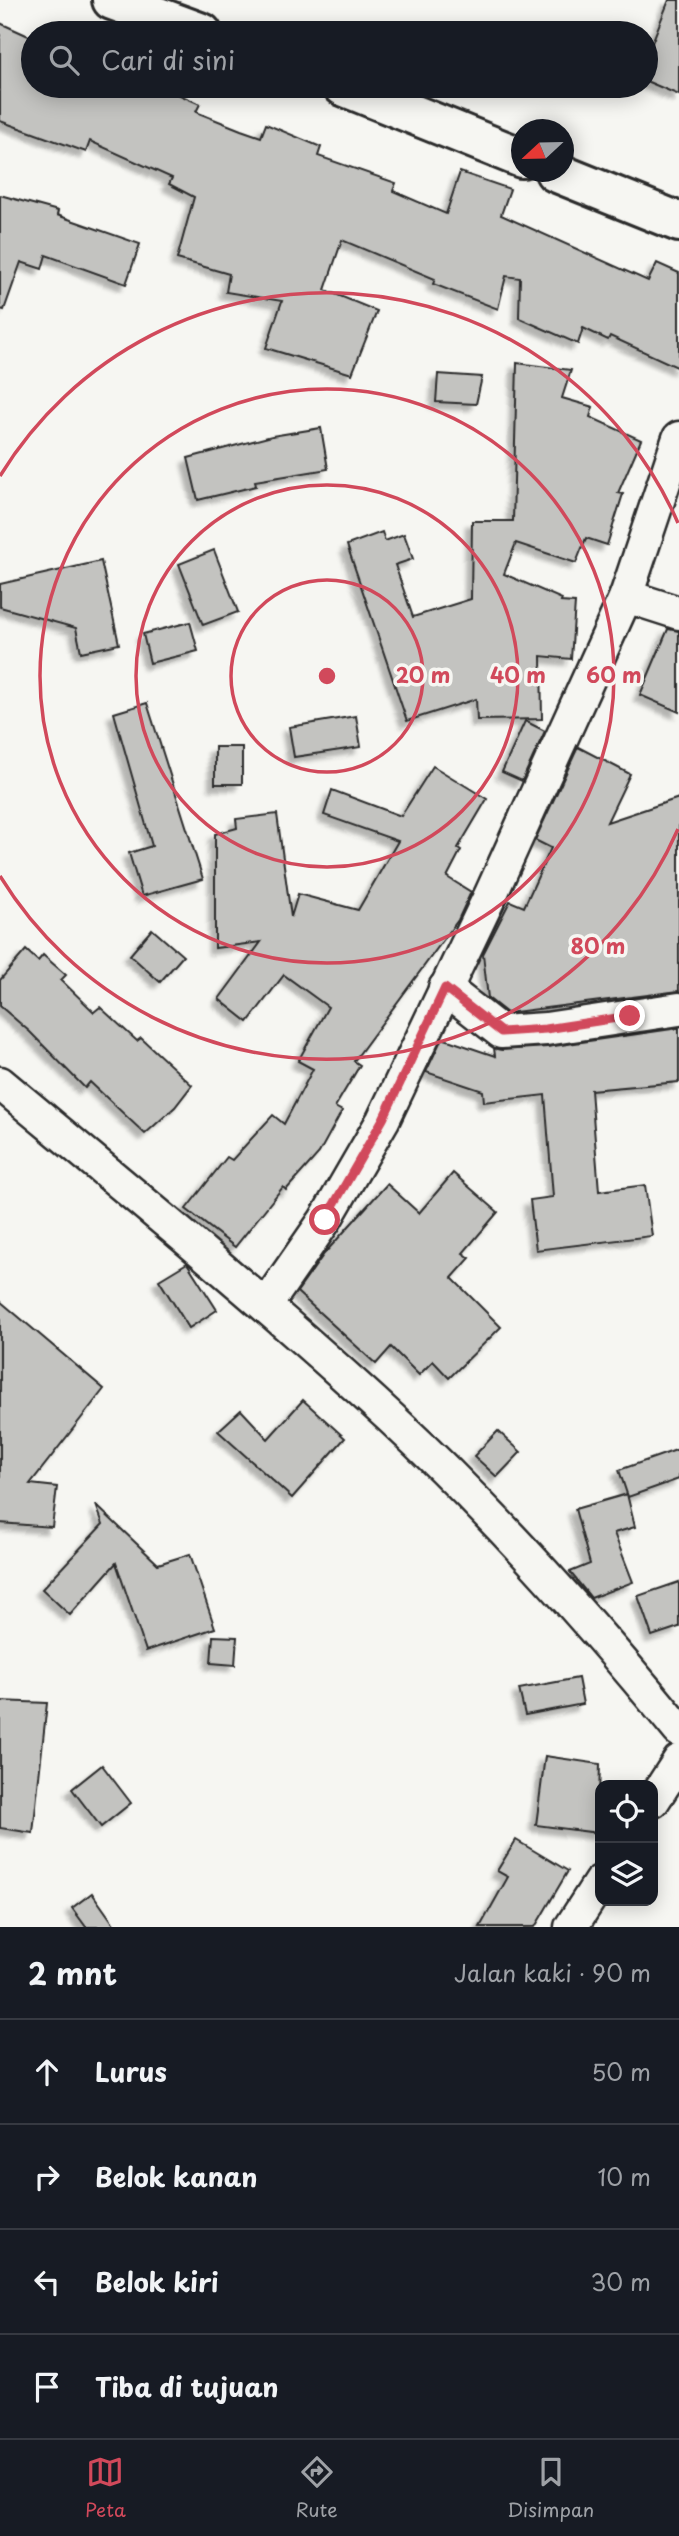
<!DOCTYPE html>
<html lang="id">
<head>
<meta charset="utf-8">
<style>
	body { margin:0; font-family:"Playpen Sans",sans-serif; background:#242831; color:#f1f3f6 }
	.controls { position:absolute; right:21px; bottom:21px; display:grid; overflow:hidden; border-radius:14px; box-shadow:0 4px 18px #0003 }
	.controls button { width:63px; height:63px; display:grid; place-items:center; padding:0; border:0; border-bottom:2px solid #363941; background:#171b24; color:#f1f3f6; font:35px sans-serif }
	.compass { position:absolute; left:511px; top:119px; width:63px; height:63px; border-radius:50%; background:#171b24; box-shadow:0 4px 18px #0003; rotate:248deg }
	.stop { position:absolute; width:21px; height:21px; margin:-16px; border:5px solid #d1495b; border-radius:50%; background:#fff }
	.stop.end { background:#d1495b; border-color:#fff; box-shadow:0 2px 7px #0008 }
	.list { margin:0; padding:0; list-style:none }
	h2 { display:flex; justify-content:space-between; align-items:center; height:91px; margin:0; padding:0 28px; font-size:30px }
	h2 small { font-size:23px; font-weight:400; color:#9ea1a6 }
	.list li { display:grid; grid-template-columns:46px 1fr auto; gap:21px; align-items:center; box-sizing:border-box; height:105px; padding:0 28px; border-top:2px solid #363941 }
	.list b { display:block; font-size:26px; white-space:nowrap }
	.list em { font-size:23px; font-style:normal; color:#9ea1a6 }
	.icon { flex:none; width:38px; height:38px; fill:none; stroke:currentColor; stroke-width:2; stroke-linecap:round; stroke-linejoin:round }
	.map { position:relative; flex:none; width:679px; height:1927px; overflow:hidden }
	.search { position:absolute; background:#171b24; box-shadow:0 4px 18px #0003; left:21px; right:21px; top:21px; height:77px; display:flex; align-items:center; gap:18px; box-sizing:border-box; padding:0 24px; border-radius:38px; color:#9ea1a6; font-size:26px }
	.sheet { height:511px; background:#171b24 }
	nav { display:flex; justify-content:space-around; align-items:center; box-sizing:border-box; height:98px; border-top:2px solid #363941; background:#171b24; font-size:19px; color:#9ea1a6 }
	nav a { display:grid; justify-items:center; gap:4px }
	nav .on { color:#d1495b }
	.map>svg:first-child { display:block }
	.building { fill:#c3c3c0; stroke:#2b2b2b; stroke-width:2; filter:url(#shadow) }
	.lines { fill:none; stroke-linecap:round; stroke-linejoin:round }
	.street-casing { stroke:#2b2b2b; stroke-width:37 }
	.highway-casing { stroke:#2b2b2b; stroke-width:44 }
	.street { stroke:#f6f6f2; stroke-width:32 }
	.highway { stroke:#f6f6f2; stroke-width:38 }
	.route { stroke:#d1495b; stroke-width:9 }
	.ring { fill:none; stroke:#d1495b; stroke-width:3.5 }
	.centre { fill:#d1495b; stroke:#f6f6f2; stroke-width:3.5 }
	.ring-label { font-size:21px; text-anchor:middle; font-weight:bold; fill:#d1495b; stroke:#f6f6f2; stroke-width:7; stroke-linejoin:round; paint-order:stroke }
</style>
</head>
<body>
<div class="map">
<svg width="679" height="1927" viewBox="0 0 679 1927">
	<defs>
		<filter id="shadow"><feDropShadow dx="-6" dy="6" stdDeviation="2" flood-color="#0004"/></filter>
	</defs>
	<rect width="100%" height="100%" fill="#f6f6f2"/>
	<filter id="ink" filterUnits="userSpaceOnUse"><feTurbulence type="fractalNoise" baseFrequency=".0143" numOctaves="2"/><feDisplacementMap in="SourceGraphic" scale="14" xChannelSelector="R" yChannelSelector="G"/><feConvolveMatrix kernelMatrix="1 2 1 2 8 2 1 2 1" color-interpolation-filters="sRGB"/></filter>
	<g filter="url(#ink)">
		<g class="building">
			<path d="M669,0H679V95L646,81V58Z"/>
			<path d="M0,23L33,38V86H160L200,104L196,112L241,130L261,137L266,124L321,147L318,156L396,183L393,191L446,214L460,172L510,189L501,215L648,281L657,263L679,273V368L610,336L608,340L583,328L578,344L519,318L520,278L506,276L498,309L433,284L435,279L342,240L325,290L377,311L352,374L266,348L282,301L226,292L229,274L177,259L194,197L169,184L172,178L90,141L86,152L0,121Z"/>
			<path d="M0,195L58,211L57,215L140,244L126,284L46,255L42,269L21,262L4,310L0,309Z"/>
			<path d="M517,363L571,370L562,398L593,407L590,417L641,440L618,493L623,494L607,545L586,538L576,563L516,543L504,574L562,599L561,602L575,603L571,659L541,656L542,719L477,720L476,699L407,721L347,545L382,532L385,541L404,534L413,559L395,565L413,617L471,599L472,521H513Z"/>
			<path d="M438,374L482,377L476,404L436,402Z"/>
			<path d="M321,428L328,469L255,481L256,486L198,500L188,458L272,436Z"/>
			<path d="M214,550L238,612L203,625L179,564Z"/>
			<path d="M101,561L119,644L81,652L76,628L0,607V584Z"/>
			<path d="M190,622L198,651L150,663L143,634Z"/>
			<path d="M668,629L679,631V712L640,695Z"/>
			<path d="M147,703L203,879L142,896L129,853L152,846L114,713Z"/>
			<path d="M356,716L361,747L294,757L289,727Z"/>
			<path d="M525,721L545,731L522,781L502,772Z"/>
			<rect x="215" y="747" width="27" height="37"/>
			<path d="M578,747L630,774L607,822L679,798V991L507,1013L488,998L483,954L510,901L524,907L551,848L535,840Z"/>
			<path d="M433,766L487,799L458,848L461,850L447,877L471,892L458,920L354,1061L360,1065L335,1107L342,1111L319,1153L286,1190L283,1187L235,1247L186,1209L227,1157L232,1160L273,1115L284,1124L313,1069L298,1061L328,1007L284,975L248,1022L219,999L261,942L215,948V834L237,828L236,819L277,814L291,917L298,894L358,910L398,841L324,815L332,790L401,816Z"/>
			<path d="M152,929L183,956L160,982L130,955Z"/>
			<path d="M26,950L38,961L43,955L66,975L61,980L94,1012L100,1007L137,1041L141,1038L192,1085L175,1107L145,1134L90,1082L85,1088L30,1032L0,1006V980Z"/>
			<path d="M679,1028V1082L591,1090L599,1191L645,1185L652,1236L536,1250L530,1200L553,1197L545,1095L484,1102L483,1091L426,1072L442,1038L495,1056L494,1048L502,1050L547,1047Z"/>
			<path d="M453,1173L498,1212L463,1253L470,1258L452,1278L501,1327L449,1378L433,1361L419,1375L391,1347L376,1364L297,1292L324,1254L387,1184L419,1213Z"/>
			<path d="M187,1263L217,1310L189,1328L159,1280Z"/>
			<path d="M0,1301L104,1389L30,1484L57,1487L52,1527L0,1523Z"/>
			<path d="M303,1400L345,1438L292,1498L218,1431L241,1410L268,1439Z"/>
			<path d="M498,1431L521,1452L497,1477L474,1456Z"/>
			<path d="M679,1449V1479L628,1497L619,1470Z"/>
			<path d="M627,1494L635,1527L614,1533L633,1582L591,1598L570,1572L590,1564L575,1509Z"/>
			<path d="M96,1505L158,1564L190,1554L215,1628L146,1651L116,1563L70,1615L42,1589L103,1524Z"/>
			<path d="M679,1582V1627L652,1636L638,1596Z"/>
			<path d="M213,1636L237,1637L235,1665L211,1663Z"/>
			<path d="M578,1678L583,1704L525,1715L519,1689Z"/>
			<path d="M0,1701L47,1703L33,1833L0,1828Z"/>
			<path d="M545,1756L600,1764L598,1833L536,1825Z"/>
			<path d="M102,1765L131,1803L101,1827L72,1789Z"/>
			<path d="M516,1840L568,1871L535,1927H480L508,1877L497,1871Z"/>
			<path d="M92,1893L116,1927H86L72,1908Z"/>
		</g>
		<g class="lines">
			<defs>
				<g id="street">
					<path d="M626,596L679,613"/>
					<path d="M445,988L501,1032L546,1029L679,1009"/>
					<path d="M0,1083C132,1193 265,1302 391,1418C491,1511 593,1625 679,1730"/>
					<path d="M266,1305L325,1220L383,1120L491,894L626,596L679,438"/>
					<path d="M653,1801L679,1761"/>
					<path d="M571,1927L600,1882"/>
				</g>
				<g id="highway">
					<path d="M112,0L202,33"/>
					<path d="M343,86L522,158"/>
					<path d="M555,172L679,222"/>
				</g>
			</defs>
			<use href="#street" class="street-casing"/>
			<use href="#highway" class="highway-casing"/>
			<use href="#street" class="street"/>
			<use href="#highway" class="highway"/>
		</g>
	</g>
	<g class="lines" filter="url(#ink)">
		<path class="route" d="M325,1220L383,1119L445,988L501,1032L546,1029L630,1016"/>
	</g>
	<g class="ring">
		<circle cx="327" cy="676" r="96"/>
		<circle cx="327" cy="676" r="191"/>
		<circle cx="327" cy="676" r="287"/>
		<path d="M678 829A383 383 0 0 1 0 876M0 476A383 383 0 0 1 678 523"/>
	</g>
	<circle cx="327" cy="676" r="10" class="centre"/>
	<g class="ring-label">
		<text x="423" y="683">20 m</text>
		<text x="518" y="683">40 m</text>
		<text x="614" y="683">60 m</text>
		<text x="598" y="954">80 m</text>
	</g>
</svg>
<div class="controls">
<button><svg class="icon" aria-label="locate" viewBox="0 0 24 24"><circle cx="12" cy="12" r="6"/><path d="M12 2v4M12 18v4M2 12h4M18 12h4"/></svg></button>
<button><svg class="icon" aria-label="layers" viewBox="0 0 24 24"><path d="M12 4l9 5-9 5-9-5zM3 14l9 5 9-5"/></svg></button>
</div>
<svg class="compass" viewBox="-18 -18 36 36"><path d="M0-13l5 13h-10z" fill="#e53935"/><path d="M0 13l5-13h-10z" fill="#9ea1a6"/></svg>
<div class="stop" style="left:325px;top:1220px"></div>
<div class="stop end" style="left:630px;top:1016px"></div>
<div class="search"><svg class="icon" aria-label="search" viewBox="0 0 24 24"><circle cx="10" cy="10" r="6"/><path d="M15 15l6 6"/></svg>Cari di sini</div>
</div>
<section class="sheet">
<h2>2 mnt<small>Jalan kaki · 90 m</small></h2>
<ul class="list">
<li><svg class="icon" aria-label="ahead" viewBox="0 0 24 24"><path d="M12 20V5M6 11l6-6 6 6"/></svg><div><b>Lurus</b></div><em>50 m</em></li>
<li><svg class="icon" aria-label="right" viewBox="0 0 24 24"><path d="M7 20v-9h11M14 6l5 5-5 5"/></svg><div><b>Belok kanan</b></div><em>10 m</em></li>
<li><svg class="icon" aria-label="left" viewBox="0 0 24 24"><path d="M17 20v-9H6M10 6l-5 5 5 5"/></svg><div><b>Belok kiri</b></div><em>30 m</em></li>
<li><svg class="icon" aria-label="arrive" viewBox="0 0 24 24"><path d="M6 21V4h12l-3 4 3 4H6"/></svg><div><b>Tiba di tujuan</b></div></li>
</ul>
</section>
<nav>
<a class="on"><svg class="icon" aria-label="map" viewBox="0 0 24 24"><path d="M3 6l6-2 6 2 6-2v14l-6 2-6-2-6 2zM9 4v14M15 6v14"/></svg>Peta</a>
<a><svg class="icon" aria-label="directions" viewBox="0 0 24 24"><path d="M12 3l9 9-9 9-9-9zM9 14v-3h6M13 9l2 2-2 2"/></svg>Rute</a>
<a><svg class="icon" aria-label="saved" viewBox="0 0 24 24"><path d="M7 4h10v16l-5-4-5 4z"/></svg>Disimpan</a>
</nav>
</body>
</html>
